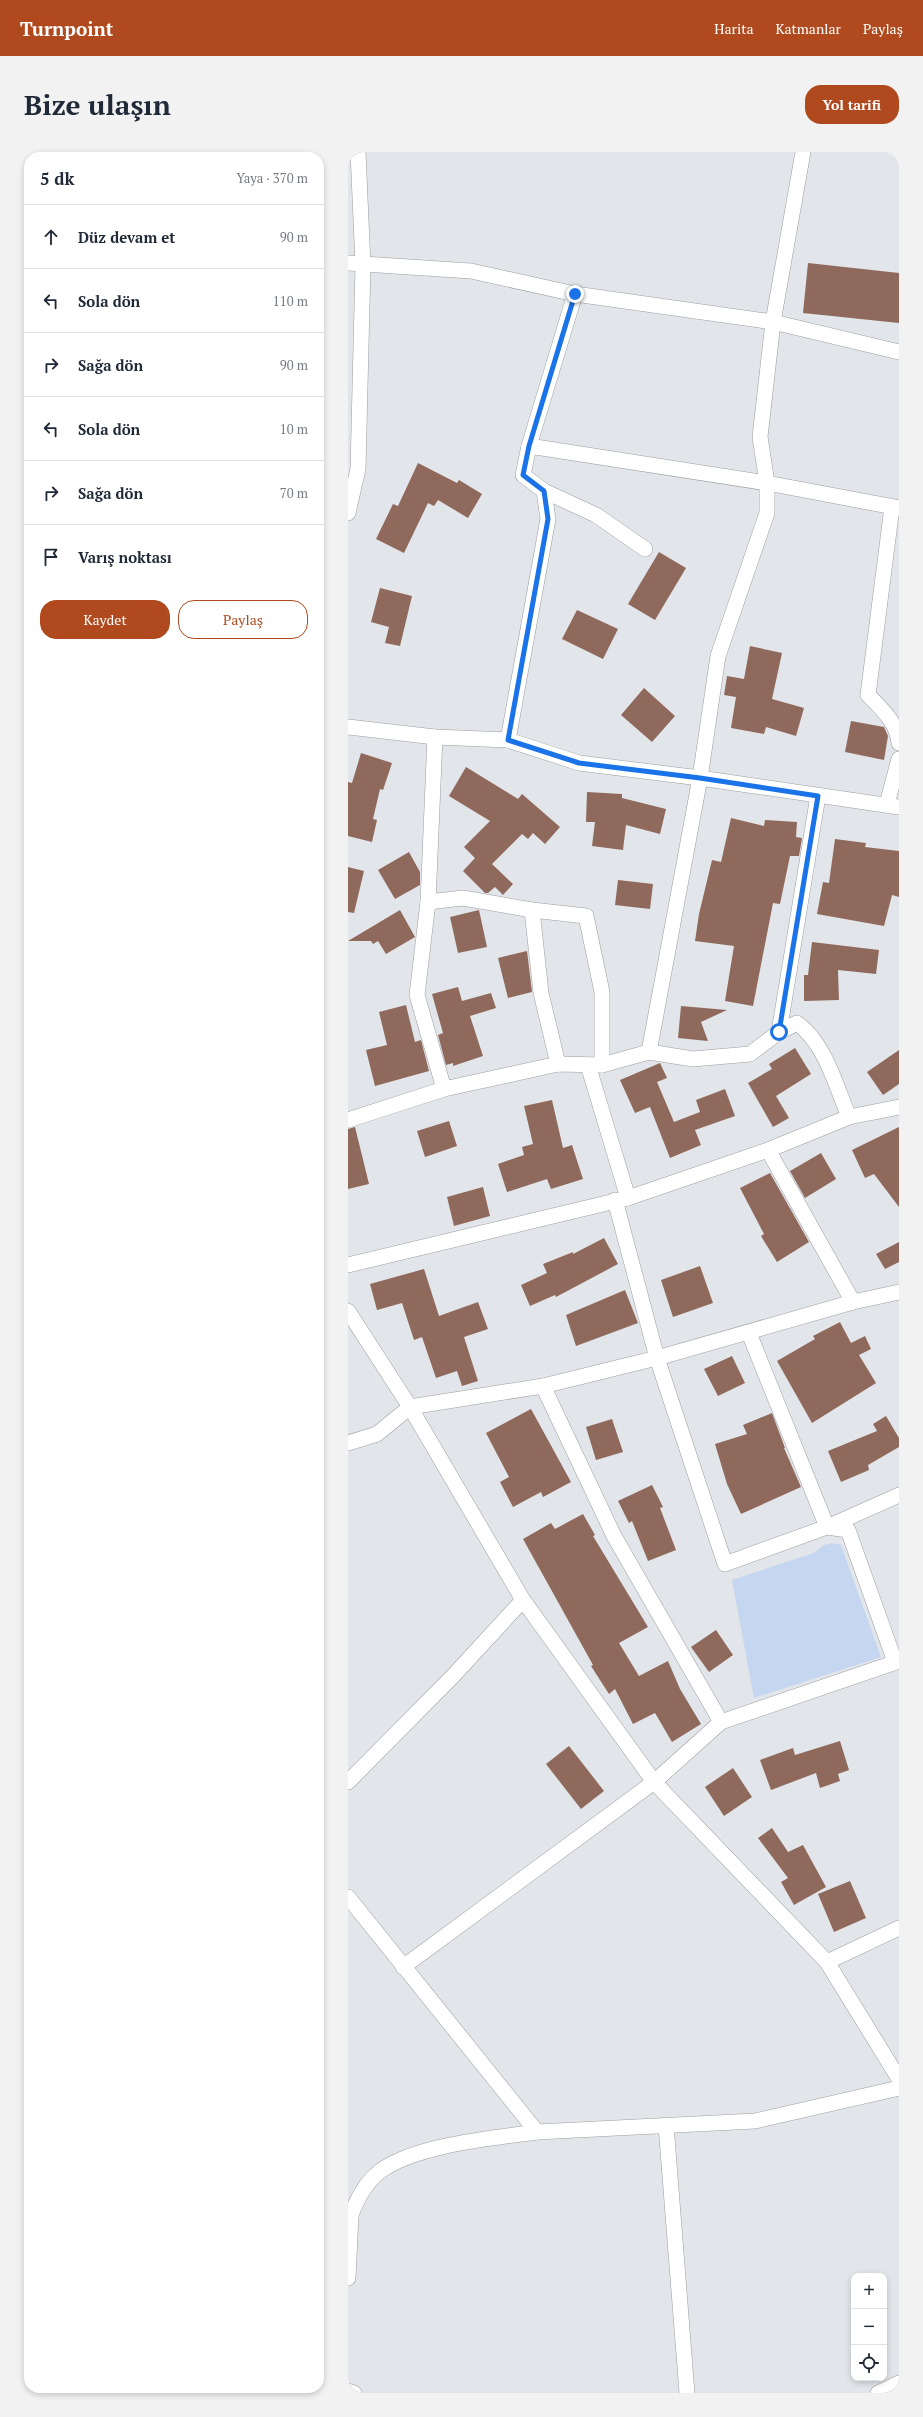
<!DOCTYPE html>
<html lang="tr">
<head>
<meta charset="utf-8">
<style>
	body { margin:0; font-family:"PT Serif",serif; background:#f2f2f3; color:#1f2937 }
	.controls { position:absolute; right:12px; bottom:12px; display:grid; overflow:hidden; border-radius:8px; box-shadow:0 2px 6px #0003 }
	.controls button { width:36px; height:36px; display:grid; place-items:center; padding:0; border:0; border-bottom:1px solid #e0e1e3; background:#fff; color:#1f2937; font:20px sans-serif }
	.stop { position:absolute; width:12px; height:12px; margin:-9px; border:3px solid #1a73e8; border-radius:50%; background:#fff }
	.stop.end { background:#1a73e8; border-color:#fff; box-shadow:0 1px 4px #0008 }
	.list { margin:0; padding:0; list-style:none }
	h2 { display:flex; justify-content:space-between; align-items:center; height:52px; margin:0; padding:0 16px; font-size:17px }
	h2 small { font-size:13px; font-weight:400; color:#747a83 }
	.list li { display:grid; grid-template-columns:26px 1fr auto; gap:12px; align-items:center; box-sizing:border-box; height:64px; padding:0 16px; border-top:1px solid #e0e1e3 }
	.list b { display:block; font-size:15px; white-space:nowrap }
	.list em { font-size:13px; font-style:normal; color:#747a83 }
	.actions { display:flex; gap:8px; padding:12px 16px }
	.actions a { flex:1; padding:9px 0; border:1px solid #b04a1e; border-radius:16px; text-align:center; font-size:14px; color:#b04a1e }
	.actions .main { background:#b04a1e; color:#fff }
	.icon { flex:none; width:22px; height:22px; fill:none; stroke:currentColor; stroke-width:2; stroke-linecap:round; stroke-linejoin:round }
	.map { position:relative; flex:none; width:551px; height:2241px; overflow:hidden; border-radius:16px }
	header { display:flex; align-items:center; gap:24px; box-sizing:border-box; height:56px; padding:0 20px; background:#b04a1e; color:#fff }
	header strong { font-size:19px }
	nav { display:flex; gap:22px; margin-inline-start:auto; font-size:14px }
	.intro { display:flex; align-items:center; justify-content:space-between; box-sizing:border-box; height:96px; padding:0 24px }
	h1 { margin:0; font-size:28px }
	.button { padding:10px 18px; border-radius:16px; background:#b04a1e; color:#fff; font-size:14px; font-weight:700 }
	main { display:flex; gap:24px; padding:0 24px }
	aside { flex:1; background:#fff; border-radius:16px; box-shadow:0 2px 6px #0003 }
	.map>svg:first-child { display:block }
	.green { fill:#c5d7f0 }
	.building { fill:#8f6a5c }
	.lines { fill:none; stroke-linecap:round; stroke-linejoin:round }
	.street-casing { stroke:#9c9ea2; stroke-width:16 }
	.street { stroke:#fff; stroke-width:15 }
	.route { stroke:#1a73e8; stroke-width:5 }
</style>
</head>
<body>
<header>
<strong>Turnpoint</strong>
<nav><a>Harita</a><a>Katmanlar</a><a>Paylaş</a></nav>
</header>
<div class="intro"><h1>Bize ulaşın</h1><a class="button">Yol tarifi</a></div>
<main>
<aside>
<h2>5 dk<small>Yaya · 370 m</small></h2>
<ul class="list">
<li><svg class="icon" aria-label="ahead" viewBox="0 0 24 24"><path d="M12 20V5M6 11l6-6 6 6"/></svg><div><b>Düz devam et</b></div><em>90 m</em></li>
<li><svg class="icon" aria-label="left" viewBox="0 0 24 24"><path d="M17 20v-9H6M10 6l-5 5 5 5"/></svg><div><b>Sola dön</b></div><em>110 m</em></li>
<li><svg class="icon" aria-label="right" viewBox="0 0 24 24"><path d="M7 20v-9h11M14 6l5 5-5 5"/></svg><div><b>Sağa dön</b></div><em>90 m</em></li>
<li><svg class="icon" aria-label="left" viewBox="0 0 24 24"><path d="M17 20v-9H6M10 6l-5 5 5 5"/></svg><div><b>Sola dön</b></div><em>10 m</em></li>
<li><svg class="icon" aria-label="right" viewBox="0 0 24 24"><path d="M7 20v-9h11M14 6l5 5-5 5"/></svg><div><b>Sağa dön</b></div><em>70 m</em></li>
<li><svg class="icon" aria-label="arrive" viewBox="0 0 24 24"><path d="M6 21V4h12l-3 4 3 4H6"/></svg><div><b>Varış noktası</b></div></li>
</ul>
<div class="actions"><a class="main">Kaydet</a><a>Paylaş</a></div>
</aside>
<div class="map">
<svg width="551" height="2241" viewBox="0 0 551 2241">
	<rect width="100%" height="100%" fill="#e2e5e9"/>
	<path class="green" d="M484,1391L493,1393L533,1505L406,1546L384,1428L466,1401L476,1393Z"/>
	<g class="building">
		<path d="M460,111L551,121V171L455,161Z"/>
		<path d="M70,311L109,331L111,328L134,342L120,366L90,348L86,354L80,351L56,401L28,387L45,352L50,354Z"/>
		<path d="M311,400L338,416L307,468L280,452Z"/>
		<path d="M32,436L64,444L52,494L37,491L41,475L23,470Z"/>
		<path d="M229,458L270,477L255,507L214,487Z"/>
		<path d="M402,494L434,501L424,547L456,556L448,584L418,575L416,582L383,576L388,545L376,543L379,524L396,527Z"/>
		<path d="M296,536L327,564L304,590L273,563Z"/>
		<path d="M503,569L536,575L540,584L536,608L497,600Z"/>
		<path d="M13,601L44,611L35,638L32,637L25,667L29,668L24,690L0,684V630L4,631Z"/>
		<path d="M118,615L170,647L174,642L212,675L197,692L185,681L180,687L174,682L144,712L165,732L155,743L147,735L140,741H137L115,719L127,706L116,695L142,669L101,644Z"/>
		<path d="M239,640L274,642V646L318,657L312,682L278,673L275,698L244,694L247,670H238Z"/>
		<path d="M383,666L416,674L417,668L449,670L448,685L454,686L451,704H442L432,752L425,751L405,854L377,849L386,794L347,789L351,762L364,708L373,710Z"/>
		<path d="M487,687L518,691L517,695L551,699V745L544,743L536,774L469,762L475,730L481,731Z"/>
		<path d="M61,700L72,720V733L47,747L30,718Z"/>
		<path d="M0,715L16,719L6,761L0,760Z"/>
		<path d="M270,728L305,732L302,757L267,753Z"/>
		<path d="M52,758L67,785L38,802L30,789L25,792L23,789H0Z"/>
		<path d="M131,758L139,795L110,801L102,765Z"/>
		<path d="M464,790L531,798L528,822L490,818L491,848L456,849V823H460Z"/>
		<path d="M179,799L184,840L160,846L150,806Z"/>
		<path d="M110,835L114,849L143,841L148,856L122,864L135,904L105,914V911L98,913L90,883L95,881L84,842Z"/>
		<path d="M58,853L67,890L73,888L81,919L27,934L18,898L39,893L31,860Z"/>
		<path d="M333,854L379,858L353,870L360,889L330,886Z"/>
		<path d="M447,896L463,922L428,944L441,966L425,975L400,931L424,917L421,912Z"/>
		<path d="M551,898V932L535,943L519,920Z"/>
		<path d="M312,911L319,926L309,930L326,970L352,960L348,948L377,937L387,964L347,978L353,993L322,1006L302,955L287,961L272,928Z"/>
		<path d="M204,948L215,996L224,993L235,1027L203,1037L199,1027L159,1040L150,1012L176,1003L174,995L185,992L176,954Z"/>
		<path d="M101,969L109,994L77,1005L69,979Z"/>
		<path d="M7,975L21,1032L0,1037V977Z"/>
		<path d="M551,975V1055L526,1022L517,1026L504,998Z"/>
		<path d="M473,1001L488,1027L457,1046L442,1019Z"/>
		<path d="M422,1021L461,1090L429,1110L413,1084L416,1082L392,1036Z"/>
		<path d="M135,1035L142,1064L106,1074L99,1045Z"/>
		<path d="M256,1086L270,1112L208,1145L207,1143L182,1154L173,1133L199,1121L195,1112L225,1100V1102Z"/>
		<path d="M551,1090V1110L537,1117L528,1102Z"/>
		<path d="M352,1114L365,1151L325,1165L313,1128Z"/>
		<path d="M76,1117L91,1164L130,1150L140,1177L116,1185L130,1229L114,1234L109,1219L88,1226L74,1185L66,1188L54,1151L29,1158L22,1132Z"/>
		<path d="M277,1138L290,1171L228,1194L218,1163Z"/>
		<path d="M492,1170L503,1191L517,1184L523,1197L511,1203L528,1231L464,1271L429,1209L467,1187L465,1184Z"/>
		<path d="M384,1204L397,1231L370,1244L356,1217Z"/>
		<path d="M183,1257L223,1330L195,1345L193,1340L165,1355L152,1330L161,1325L138,1281Z"/>
		<path d="M424,1261L437,1296H436L453,1335L393,1362L379,1332L367,1292L399,1282L395,1273Z"/>
		<path d="M538,1264L551,1286V1295L520,1313L521,1318L493,1330L480,1299L529,1279L525,1272Z"/>
		<path d="M264,1267L275,1300L248,1308L238,1275Z"/>
		<path d="M304,1333L315,1355L312,1356L328,1398L300,1409L284,1369L281,1371L270,1349Z"/>
		<path d="M235,1362L247,1383L245,1384L300,1475L271,1491L291,1524L320,1509L332,1537L353,1572L324,1590L307,1561L285,1572L267,1537L261,1542L243,1514L245,1513L175,1387L203,1371L207,1377Z"/>
		<path d="M368,1478L385,1503L361,1520L343,1495Z"/>
		<path d="M492,1589L501,1618L490,1622L492,1629L472,1636L468,1621L423,1638L412,1608L445,1596L447,1603Z"/>
		<path d="M221,1594L256,1639L233,1657L198,1612Z"/>
		<path d="M385,1616L404,1645L376,1664L357,1635Z"/>
		<path d="M424,1676L440,1700L455,1693L478,1735L446,1753L433,1730L440,1726L410,1686Z"/>
		<path d="M502,1729L518,1766L486,1780L470,1742Z"/>
	</g>
	<g class="lines">
		<defs>
			<g id="street">
				<path d="M0,111L123,119L227,142L425,170L551,200"/>
				<path d="M181,294L419,331L551,356"/>
				<path d="M196,339L248,363L297,397"/>
				<path d="M544,355L520,543C533,556 550,572 551,591"/>
				<path d="M0,361L10,317L15,113L10,0"/>
				<path d="M0,575L87,585L160,588L231,611L352,626L551,655"/>
				<path d="M87,585L80,750L69,843L96,937"/>
				<path d="M160,588L200,367L196,339L175,323L181,294L227,142"/>
				<path d="M539,652L551,607"/>
				<path d="M80,750L115,746L184,758L238,764L254,840V913"/>
				<path d="M184,758L193,841L210,912"/>
				<path d="M431,880L470,644"/>
				<path d="M301,900L352,626L370,504L419,361V331L412,285L425,170L455,0"/>
				<path d="M240,913L280,1046"/>
				<path d="M0,968L96,937L210,912L254,913L301,900L345,907L402,902L431,880L449,871C477,891 488,934 501,965"/>
				<path d="M420,998L505,1150"/>
				<path d="M267,1048L309,1206L377,1412L479,1375L551,1343"/>
				<path d="M0,1113L280,1046L420,998L501,965L551,955"/>
				<path d="M0,1159L62,1255L175,1448L306,1630L479,1810L551,1927"/>
				<path d="M401,1181L479,1375L500,1378L547,1510"/>
				<path d="M195,1234L266,1384L373,1570"/>
				<path d="M0,1291L29,1282L62,1255L195,1234L309,1206L505,1150L551,1140"/>
				<path d="M0,1630L105,1524L175,1448"/>
				<path d="M0,1745L189,1980L407,1969L551,1936"/>
				<path d="M479,1810L551,1776"/>
				<path d="M55,1815L306,1630L373,1570L551,1509"/>
				<path d="M318,1973L339,2241"/>
				<path d="M0,2062L3,2063L0,2126"/>
				<path d="M3,2063C9,2047 17,2031 31,2020C66,1993 145,1986 189,1980"/>
				<path d="M0,2239L6,2241"/>
				<path d="M530,2241L551,2231"/>
			</g>
		</defs>
		<use href="#street" class="street-casing"/>
		<use href="#street" class="street"/>
	</g>
	<g class="lines">
		<path class="route" d="M227,142L181,294L175,323L196,339L200,367L160,588L231,611L352,626L470,644L431,880"/>
	</g>
</svg>
<div class="controls">
<button>+</button>
<button>−</button>
<button><svg class="icon" aria-label="locate" viewBox="0 0 24 24"><circle cx="12" cy="12" r="6"/><path d="M12 2v4M12 18v4M2 12h4M18 12h4"/></svg></button>
</div>
<div class="stop" style="left:431px;top:880px"></div>
<div class="stop end" style="left:227px;top:142px"></div>
</div>
</main>
</body>
</html>
